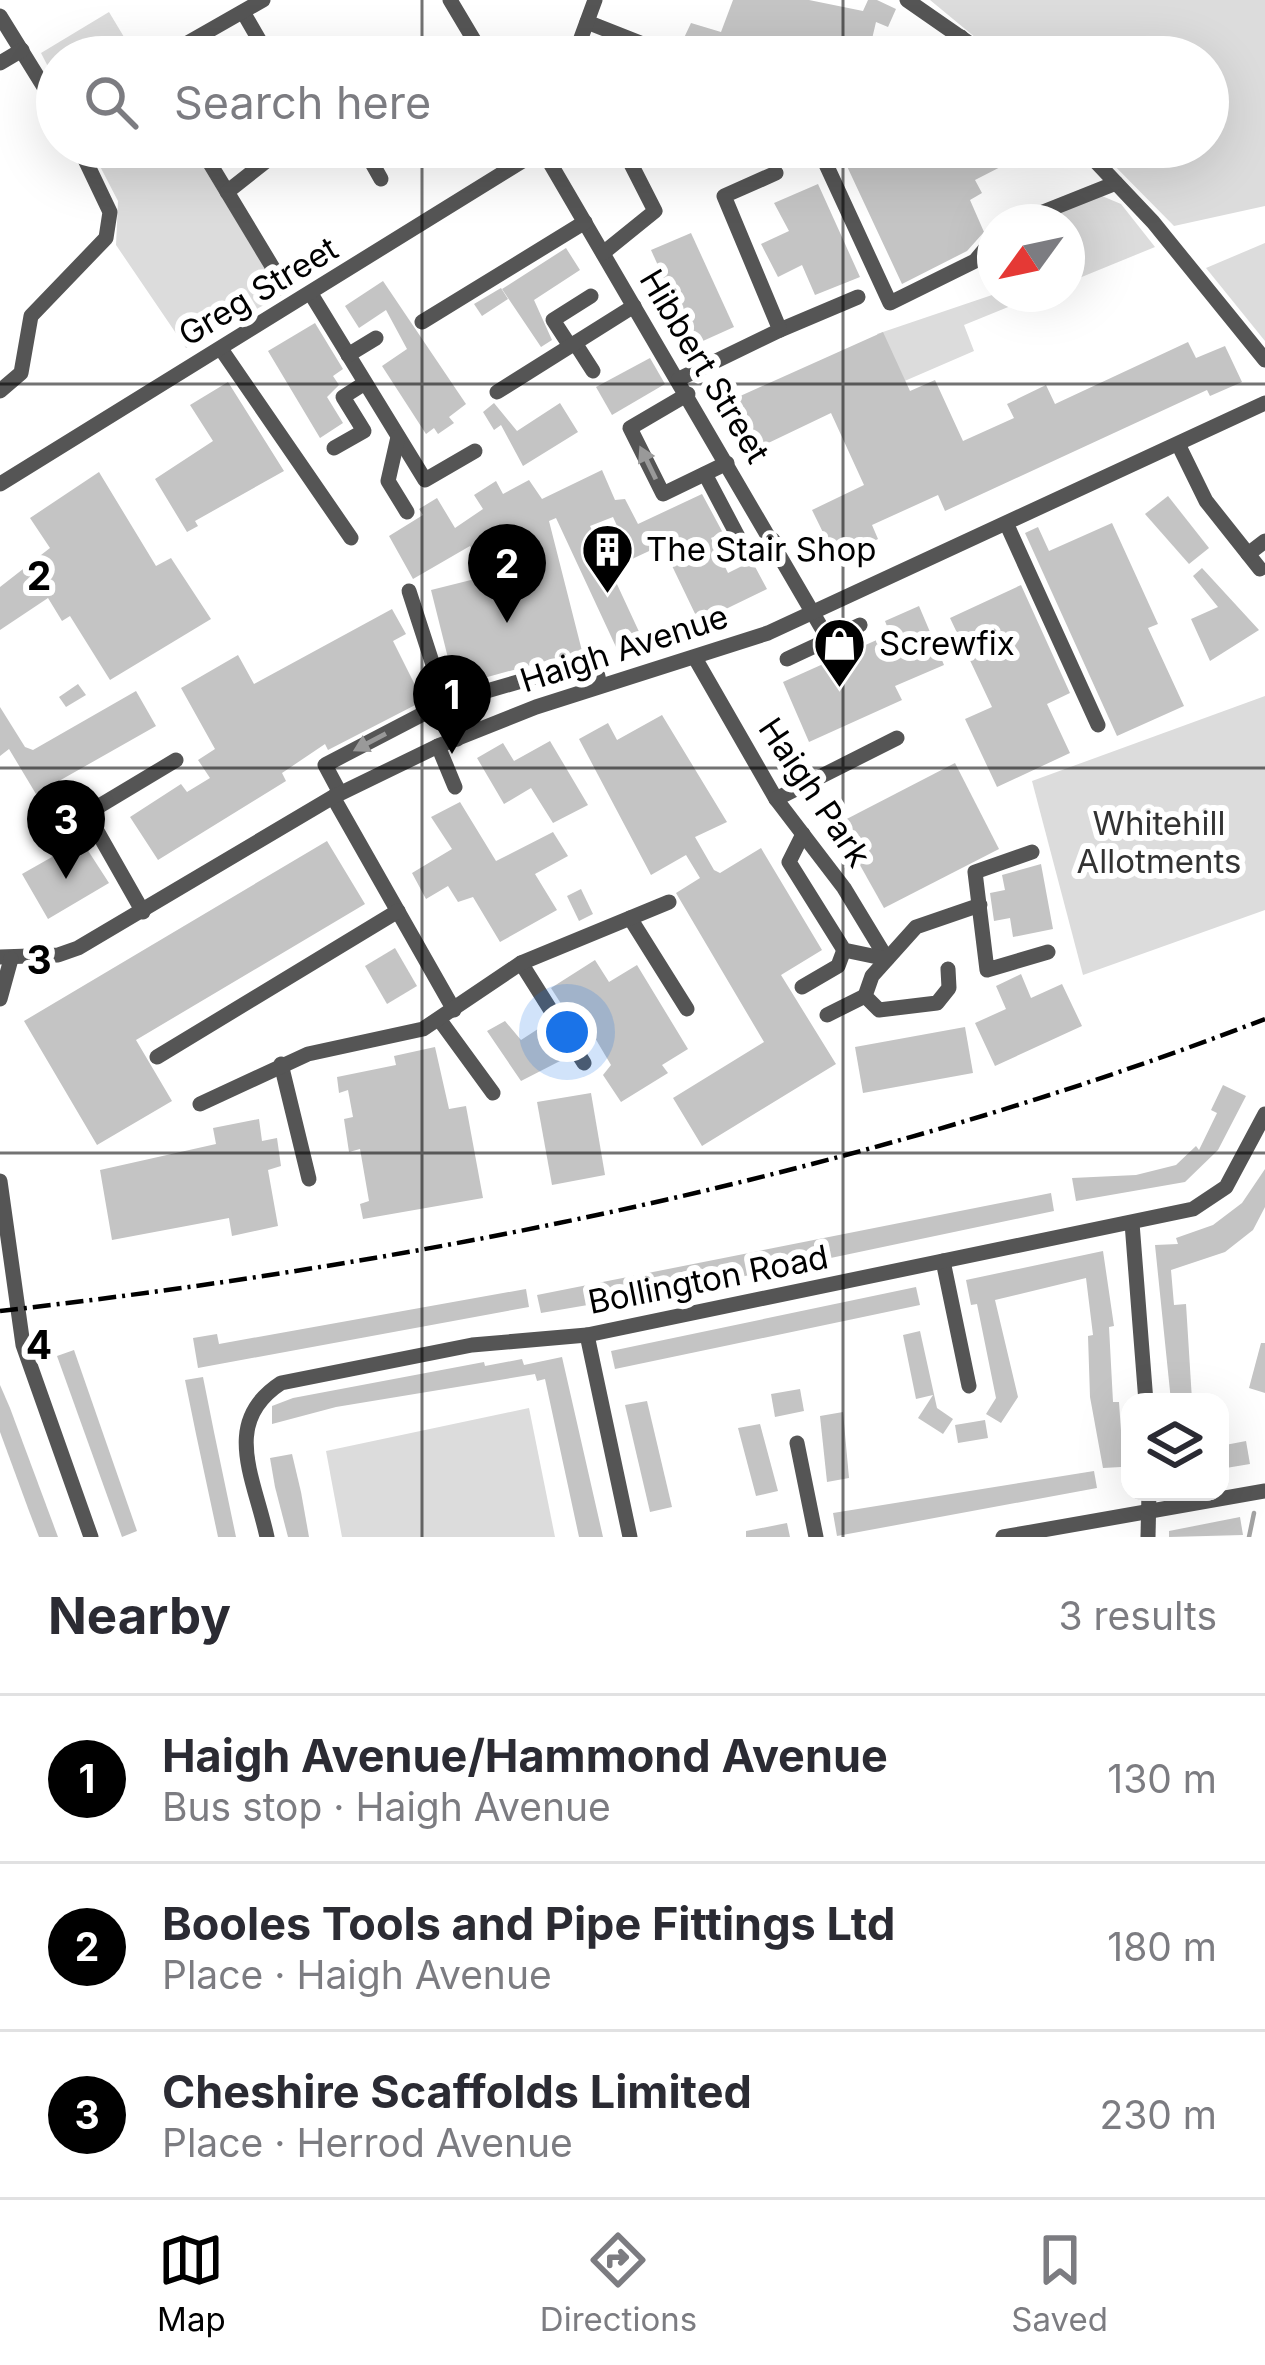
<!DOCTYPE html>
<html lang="en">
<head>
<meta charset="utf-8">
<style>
	body { margin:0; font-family:Inter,sans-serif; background:#f7f7f7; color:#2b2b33 }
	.controls { position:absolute; right:36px; bottom:36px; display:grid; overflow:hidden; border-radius:24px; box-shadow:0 12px 48px #0002 }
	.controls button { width:108px; height:108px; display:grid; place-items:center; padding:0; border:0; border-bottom:3px solid #e1e1e2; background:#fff; color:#2b2b33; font:60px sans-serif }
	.compass { position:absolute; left:977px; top:204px; width:108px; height:108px; border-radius:50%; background:#fff; box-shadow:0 12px 48px #0002; rotate:237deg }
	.you { position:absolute; left:567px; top:1032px; width:42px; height:42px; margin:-30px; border:9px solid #fff; border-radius:50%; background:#1a73e8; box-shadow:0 0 0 18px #1a73e833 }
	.badge { display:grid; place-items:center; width:78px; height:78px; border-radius:50%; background:#000; color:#fff; font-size:39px; font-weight:700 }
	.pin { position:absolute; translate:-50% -99px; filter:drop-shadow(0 3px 6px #0008) }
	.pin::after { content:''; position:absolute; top:63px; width:42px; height:36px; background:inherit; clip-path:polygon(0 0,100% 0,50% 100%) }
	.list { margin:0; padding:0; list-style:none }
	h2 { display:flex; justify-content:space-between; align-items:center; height:156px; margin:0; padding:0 48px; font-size:51px }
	h2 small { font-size:39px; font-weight:400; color:#7c7c81 }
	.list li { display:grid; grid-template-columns:78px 1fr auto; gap:36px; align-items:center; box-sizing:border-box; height:168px; padding:0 48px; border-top:3px solid #e1e1e2 }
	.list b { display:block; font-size:45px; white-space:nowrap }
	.list p { margin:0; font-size:39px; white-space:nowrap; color:#7c7c81 }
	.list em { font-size:39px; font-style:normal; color:#7c7c81 }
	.icon { flex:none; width:66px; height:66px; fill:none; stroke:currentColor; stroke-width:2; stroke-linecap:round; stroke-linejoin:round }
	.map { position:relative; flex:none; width:1265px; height:1537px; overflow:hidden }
	.search { position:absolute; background:#fff; box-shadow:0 12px 48px #0002; left:36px; right:36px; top:36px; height:132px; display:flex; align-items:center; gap:30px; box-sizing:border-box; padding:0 42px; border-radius:66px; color:#7c7c81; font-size:45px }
	.sheet { height:660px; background:#fff }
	nav { display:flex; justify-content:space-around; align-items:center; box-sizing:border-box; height:168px; border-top:3px solid #e1e1e2; background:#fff; font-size:33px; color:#7c7c81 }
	nav a { display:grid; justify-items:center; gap:6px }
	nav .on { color:#000 }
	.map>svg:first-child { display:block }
	.green { fill:#dcdcdc }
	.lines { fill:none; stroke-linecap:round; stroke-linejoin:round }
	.stream { stroke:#a3a3a3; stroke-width:4.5 }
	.building { fill:#c4c4c4 }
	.minor { stroke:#555; stroke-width:15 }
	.rail { stroke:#000; stroke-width:4.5; stroke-dasharray:18 6 3 6; stroke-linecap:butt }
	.oneway { fill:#999 }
	.grid { fill:none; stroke:#000; stroke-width:3; stroke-opacity:0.55 }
	.labels { text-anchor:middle; stroke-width:12; stroke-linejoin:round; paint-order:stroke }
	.street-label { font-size:33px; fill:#000; stroke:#fff }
	.poi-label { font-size:33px; fill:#000; stroke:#fff; text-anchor:start }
	.park-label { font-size:33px; fill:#333; stroke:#fff }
	.grid-label { font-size:39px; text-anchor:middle; font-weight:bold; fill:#000; stroke:#fff; stroke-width:12; stroke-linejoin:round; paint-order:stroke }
</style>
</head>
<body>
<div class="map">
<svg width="1265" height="1537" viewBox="0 0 1265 1537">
	<rect width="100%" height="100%" fill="#fff"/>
	<g class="green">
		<path d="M930,0H1265V206L1174,226L1096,147H1208V57H999Z"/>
		<path d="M109,12L136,57H57V84L41,53Z"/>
		<path d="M90,147H191L282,295L186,348L116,245L118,201Z"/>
		<path d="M1102,196L1121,204L1155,247L1067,283L1072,256L1067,222H1057L1053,212Z"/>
		<path d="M1265,243V341L1206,268Z"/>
		<path d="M995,294H1040L964,325L974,351L900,383L877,334Z"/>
		<path d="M1265,696V910L1083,975L1032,781Z"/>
		<path d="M529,1408L555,1537H342L326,1451Z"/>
	</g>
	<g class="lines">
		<path class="stream" d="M1249,1537L1254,1513"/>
	</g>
	<g class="building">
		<path d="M733,0H809L863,11L868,0H877L896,9L888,27L876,22L868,56L675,57L691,23L721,32Z"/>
		<path d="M719,147H770L764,164Z"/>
		<path d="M838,147H960L966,159L988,147H1038L1019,166L1014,160L975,180L982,193L970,200L984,232L967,251L902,284Z"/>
		<path d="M818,184L860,277L815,295L802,265L778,277L761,244L789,231L774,203Z"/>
		<path d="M691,233L734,327L694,345L651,250Z"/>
		<path d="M566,248L580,270L534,300L552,340L541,347L502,289Z"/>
		<path d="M383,281L466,404L449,417L454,423L438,434L434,428L426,434L382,366L407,349L386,310L359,328L345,306Z"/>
		<path d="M501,288L508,299L482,316L474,304Z"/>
		<path d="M315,323L343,369L333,376L339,385L327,397L343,423L320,438L268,351Z"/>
		<path d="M883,332L910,391L935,380L963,441L1014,418L1007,404L1046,385L1055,404L1188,342L1196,358L1225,346L1242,382L1210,396L1207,390L945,511L938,495L872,525L878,539L836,559L812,510L864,485L831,413L760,447L738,397Z"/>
		<path d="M650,358L665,384L612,415L596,387Z"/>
		<path d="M228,382L284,471L195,521L198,526L187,532L155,479L213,441L190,405Z"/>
		<path d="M494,403L517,431L560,403L578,432L523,466L501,425L494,430L483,412Z"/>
		<path d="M602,470L615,500L625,499L638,524L702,494L723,533L711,538L728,573L752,561L767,589L699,622L662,545L632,559L613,517L590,526L641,636L616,647L556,518L549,521L582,651L455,686L431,590L487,576L470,546L413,579L389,536L423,515L419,509L437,498L455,528L483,509L474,495L496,481L503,494L529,480L542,499Z"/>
		<path d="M99,472L156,566L171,558L211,619L110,680L70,616L62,621L48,598L0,630V587L50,548L30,518Z"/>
		<path d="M1168,496L1209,548L1189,564L1145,514Z"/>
		<path d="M1112,523L1158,624L1148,628L1184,706L1117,736L1025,533L1038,527L1049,551Z"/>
		<path d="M1202,568L1259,630L1210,661L1191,619L1218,607L1193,576Z"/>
		<path d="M1021,585L1070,693L1047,704L1070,753L997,787L965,719L992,707L950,618Z"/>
		<path d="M919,606L944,665L895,686L902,700L809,742L783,682L890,634L885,621Z"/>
		<path d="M392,609L406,634L393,641L423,701L328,750L325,744L282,773L286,781L158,860L130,817L181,784L187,792L210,778L198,760L215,749L181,688L238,655L254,684Z"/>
		<path d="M78,684L86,695L66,707L59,697Z"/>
		<path d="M136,691L156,726L36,794L9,749L0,756V707L25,747L33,750Z"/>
		<path d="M662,715L727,822L695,837L714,870L720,873L761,848L822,950L781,975L836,1064L702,1146L673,1098L764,1042L676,893L700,878L686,855L651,875L579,739L608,723L617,740Z"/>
		<path d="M550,741L588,805L553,823L531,788L504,804L477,758L503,743L514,761Z"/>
		<path d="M955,763L999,849L884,908L837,824Z"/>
		<path d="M460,802L496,861L553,832L568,856L535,874L557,910L500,942L473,897L458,902L448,886L426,899L412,873L452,849L431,817Z"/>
		<path d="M76,832L109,883L48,919L22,874L52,857L48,849Z"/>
		<path d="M327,841L365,904L136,1040L172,1101L97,1145L24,1021Z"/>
		<path d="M1041,864L1053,929L1013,937L1010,918L994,921L990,893L1005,890L1002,875Z"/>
		<path d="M581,889L593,914L579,921L567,896Z"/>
		<path d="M395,948L417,986L387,1004L365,966Z"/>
		<path d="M595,960L609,982L637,965L688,1049L662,1065L668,1073L621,1102L603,1075L611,1065L585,1021L576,1027L551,988Z"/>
		<path d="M1021,974L1031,998L1062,984L1082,1026L995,1066L975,1023L1006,1009L996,986Z"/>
		<path d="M505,1021L521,1040L541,1027L560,1061L521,1081L487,1031Z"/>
		<path d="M965,1027L973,1073L863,1093L855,1047Z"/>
		<path d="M435,1047L449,1109L466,1106L483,1198L363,1219L360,1204L369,1201L360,1149L349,1152L344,1119L353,1117L348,1090L339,1093L337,1077L396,1065L394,1056Z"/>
		<path d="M1223,1085L1246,1096L1218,1150L1185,1182L1076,1201L1072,1178L1136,1175L1176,1165L1196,1146L1199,1150L1217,1113L1211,1110Z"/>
		<path d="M591,1093L605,1175L552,1185L537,1102Z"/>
		<path d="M259,1119L262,1141L277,1138L281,1166L268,1170L278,1226L232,1236L229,1218L112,1240L100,1170L216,1144L213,1128Z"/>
		<path d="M1265,1169V1207L1253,1230L1225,1252L1171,1270L1174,1305L1186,1304L1192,1400L1171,1401L1155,1245L1178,1244L1176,1238L1213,1225L1242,1203Z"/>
		<path d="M1051,1193L1054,1211L693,1287L541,1313L537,1295Z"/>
		<path d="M1103,1251L1114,1326L1109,1327L1113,1402H1119L1121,1431V1467L1103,1468L1090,1397L1088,1336L1093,1335L1086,1278L995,1300L1018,1397L1001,1423L986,1414L996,1398L977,1304L971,1305L966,1280Z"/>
		<path d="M916,1287L920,1305L615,1369L611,1351Z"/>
		<path d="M526,1289L529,1307L198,1368L193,1338L217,1334L219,1344Z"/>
		<path d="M920,1331L937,1408L953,1419L943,1434L918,1418L933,1395L916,1399L903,1335Z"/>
		<path d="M1261,1343H1265V1393L1249,1388Z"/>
		<path d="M74,1350L137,1531L122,1537L57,1356Z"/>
		<path d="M562,1357L603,1537H579L545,1379L537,1381L535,1374L336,1407L272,1424V1406L293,1398L484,1362L485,1366L522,1359L524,1365Z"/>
		<path d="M203,1377L214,1432L236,1537H218L196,1434L185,1380Z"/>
		<path d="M0,1385L10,1408L58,1537H39L29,1511L0,1432Z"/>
		<path d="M800,1389L804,1411L775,1417L771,1394Z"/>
		<path d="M647,1401L672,1507L650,1512L625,1405Z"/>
		<path d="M843,1412L849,1478L827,1482L820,1416Z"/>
		<path d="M985,1420L988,1438L958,1443L955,1425Z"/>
		<path d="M760,1424L778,1491L756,1496L738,1428Z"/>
		<path d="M1246,1441L1250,1464L1220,1469V1446Z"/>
		<path d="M292,1454L301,1492L309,1537H288L275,1487L270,1458Z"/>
		<path d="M1094,1471L1097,1488L837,1536L833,1513Z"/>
		<path d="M1240,1517L1243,1535L1169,1537V1531Z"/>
		<path d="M787,1523L790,1537H746V1531Z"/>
	</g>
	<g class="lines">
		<g class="minor">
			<path d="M450,0L484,57"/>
			<path d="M907,0L989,57"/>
			<path d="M243,12L269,57"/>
			<path d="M0,16L57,108"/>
			<path d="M587,22L663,52L661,57"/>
			<path d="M163,57L263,0"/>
			<path d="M423,57L429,52"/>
			<path d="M574,57L595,0"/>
			<path d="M936,57L961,37"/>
			<path d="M0,63L22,50"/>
			<path d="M200,147L276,273"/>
			<path d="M363,147L381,179"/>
			<path d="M818,147L890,303L975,261L995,237"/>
			<path d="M1082,147L1153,222L1265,360"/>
			<path d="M543,151L828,639"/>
			<path d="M227,192L284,147"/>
			<path d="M1018,222L1116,183"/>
			<path d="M603,253L655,211L630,162L631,147"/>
			<path d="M311,294L425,480L475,451"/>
			<path d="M422,322L585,222"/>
			<path d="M780,330L858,297"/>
			<path d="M575,343L593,371"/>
			<path d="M570,346L553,320L591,296"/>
			<path d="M221,349L351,538"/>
			<path d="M348,355L376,338"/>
			<path d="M679,379L780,330L724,196L776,173"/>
			<path d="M0,391L21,373L31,316L106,238L110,212L79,147"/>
			<path d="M497,392L634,306"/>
			<path d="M688,394L630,428L663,494L727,463"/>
			<path d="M398,437L388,481L407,512"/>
			<path d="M1179,446L1206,501L1260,569"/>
			<path d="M334,448L364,431L343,397L365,383"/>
			<path d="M705,474L744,548L756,550L773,540"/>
			<path d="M0,484L545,147"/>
			<path d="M1007,525L1098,725"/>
			<path d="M1248,554L1265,541"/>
			<path d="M409,591L457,739"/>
			<path d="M695,658L776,799L844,888L887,959"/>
			<path d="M787,659L860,625"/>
			<path d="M438,746L455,787"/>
			<path d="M340,793L325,765L442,704L594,660L600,685"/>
			<path d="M333,797L454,1010"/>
			<path d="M776,799L897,738"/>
			<path d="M803,834L789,862L844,950L887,959"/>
			<path d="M1032,852L975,872L987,970L1048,952"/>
			<path d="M143,912L93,824L96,808L176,760"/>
			<path d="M630,918L687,1009"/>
			<path d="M0,957L58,955L78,948L333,797L438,746L536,707L768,633L1265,403"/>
			<path d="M521,963L584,1063"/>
			<path d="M948,969L949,988L937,1003L879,1010L865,996L872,976L916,927L980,905"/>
			<path d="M802,987L838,966L844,950"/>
			<path d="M0,999L11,959"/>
			<path d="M827,1015L865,996"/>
			<path d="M439,1019L493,1093"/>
			<path d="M157,1057L398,911"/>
			<path d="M281,1064L309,1179"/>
			<path d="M200,1104L308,1054L423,1029L521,963L669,902"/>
			<path d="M0,1181L23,1345L91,1537"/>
			<path d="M1132,1223L1146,1402"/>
			<path d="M943,1261L969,1386"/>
			<path d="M587,1335L630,1537"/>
			<path d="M797,1443L816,1537"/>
			<path d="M267,1537C254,1477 221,1422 281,1383L472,1345L587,1335L1193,1209L1226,1187L1265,1114"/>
			<path d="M1003,1537L1265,1491"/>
			<path d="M1148,1537L1149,1492"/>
		</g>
		<path class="rail" d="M0,1311C431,1262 860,1175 1265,1019"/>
	</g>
	<defs><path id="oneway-solid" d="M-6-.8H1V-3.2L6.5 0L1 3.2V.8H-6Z" transform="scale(3)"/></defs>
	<g class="oneway">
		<use href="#oneway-solid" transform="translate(648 463) rotate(-116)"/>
		<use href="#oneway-solid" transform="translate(370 742) rotate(152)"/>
	</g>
	<path class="grid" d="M422,0V57M843,0V57M422,147V1537M843,147V1537M0,384H1265M0,768H1265M0,1153H1265"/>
	<defs>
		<symbol id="building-pin" viewBox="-11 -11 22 30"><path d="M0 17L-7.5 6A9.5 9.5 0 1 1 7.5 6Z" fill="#000" stroke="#fff"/><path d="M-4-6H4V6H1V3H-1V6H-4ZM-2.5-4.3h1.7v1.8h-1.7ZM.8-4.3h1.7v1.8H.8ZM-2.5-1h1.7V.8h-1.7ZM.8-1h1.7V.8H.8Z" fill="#fff"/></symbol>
		<symbol id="shop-pin" viewBox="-11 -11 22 30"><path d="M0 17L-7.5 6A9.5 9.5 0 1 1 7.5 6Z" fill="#000" stroke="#fff"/><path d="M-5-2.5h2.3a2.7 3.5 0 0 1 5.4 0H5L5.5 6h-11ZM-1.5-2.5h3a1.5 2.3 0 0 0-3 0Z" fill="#fff"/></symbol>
	</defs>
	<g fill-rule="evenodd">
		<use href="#building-pin" x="578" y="520" width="59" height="81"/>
		<use href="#shop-pin" x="810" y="614" width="59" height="81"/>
	</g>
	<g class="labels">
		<g class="street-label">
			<text transform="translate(258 291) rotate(-31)" y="12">Greg Street</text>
			<text transform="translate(705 366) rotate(59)" y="12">Hibbert Street</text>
			<text transform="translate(624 648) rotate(-18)" y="12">Haigh Avenue</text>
			<text transform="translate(815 792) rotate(56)" y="12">Haigh Park</text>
			<text transform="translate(708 1279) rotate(-11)" y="12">Bollington Road</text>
		</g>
		<g class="poi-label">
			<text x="646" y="561">The Stair Shop</text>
			<text x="879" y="655">Screwfix</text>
		</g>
		<g class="park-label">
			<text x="1159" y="835">Whitehill<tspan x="1159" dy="38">Allotments</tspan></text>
		</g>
	</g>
	<g class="grid-label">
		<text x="39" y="590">2</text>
		<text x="39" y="974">3</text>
		<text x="39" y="1359">4</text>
	</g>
</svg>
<div class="controls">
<button><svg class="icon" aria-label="layers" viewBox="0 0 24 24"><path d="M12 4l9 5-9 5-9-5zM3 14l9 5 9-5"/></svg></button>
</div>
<svg class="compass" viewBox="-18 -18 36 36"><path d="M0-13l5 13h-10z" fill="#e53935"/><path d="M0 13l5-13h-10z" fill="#7c7c81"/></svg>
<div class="you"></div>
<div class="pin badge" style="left:452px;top:754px">1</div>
<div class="pin badge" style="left:507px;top:623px">2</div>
<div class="pin badge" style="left:66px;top:879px">3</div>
<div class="search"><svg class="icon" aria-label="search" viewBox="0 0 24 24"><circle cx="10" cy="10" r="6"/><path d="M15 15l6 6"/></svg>Search here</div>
</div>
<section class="sheet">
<h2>Nearby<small>3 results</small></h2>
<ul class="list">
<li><span class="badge">1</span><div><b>Haigh Avenue/Hammond Avenue</b><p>Bus stop · Haigh Avenue</p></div><em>130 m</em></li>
<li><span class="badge">2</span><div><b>Booles Tools and Pipe Fittings Ltd</b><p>Place · Haigh Avenue</p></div><em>180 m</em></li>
<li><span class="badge">3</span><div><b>Cheshire Scaffolds Limited</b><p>Place · Herrod Avenue</p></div><em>230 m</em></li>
</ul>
</section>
<nav>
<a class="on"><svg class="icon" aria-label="map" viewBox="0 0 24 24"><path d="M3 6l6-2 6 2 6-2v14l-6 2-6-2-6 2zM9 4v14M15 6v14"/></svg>Map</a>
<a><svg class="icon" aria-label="directions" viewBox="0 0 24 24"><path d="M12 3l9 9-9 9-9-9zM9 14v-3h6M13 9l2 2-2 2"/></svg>Directions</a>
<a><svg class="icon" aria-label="saved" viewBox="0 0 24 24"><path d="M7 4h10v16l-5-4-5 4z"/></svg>Saved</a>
</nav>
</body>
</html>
